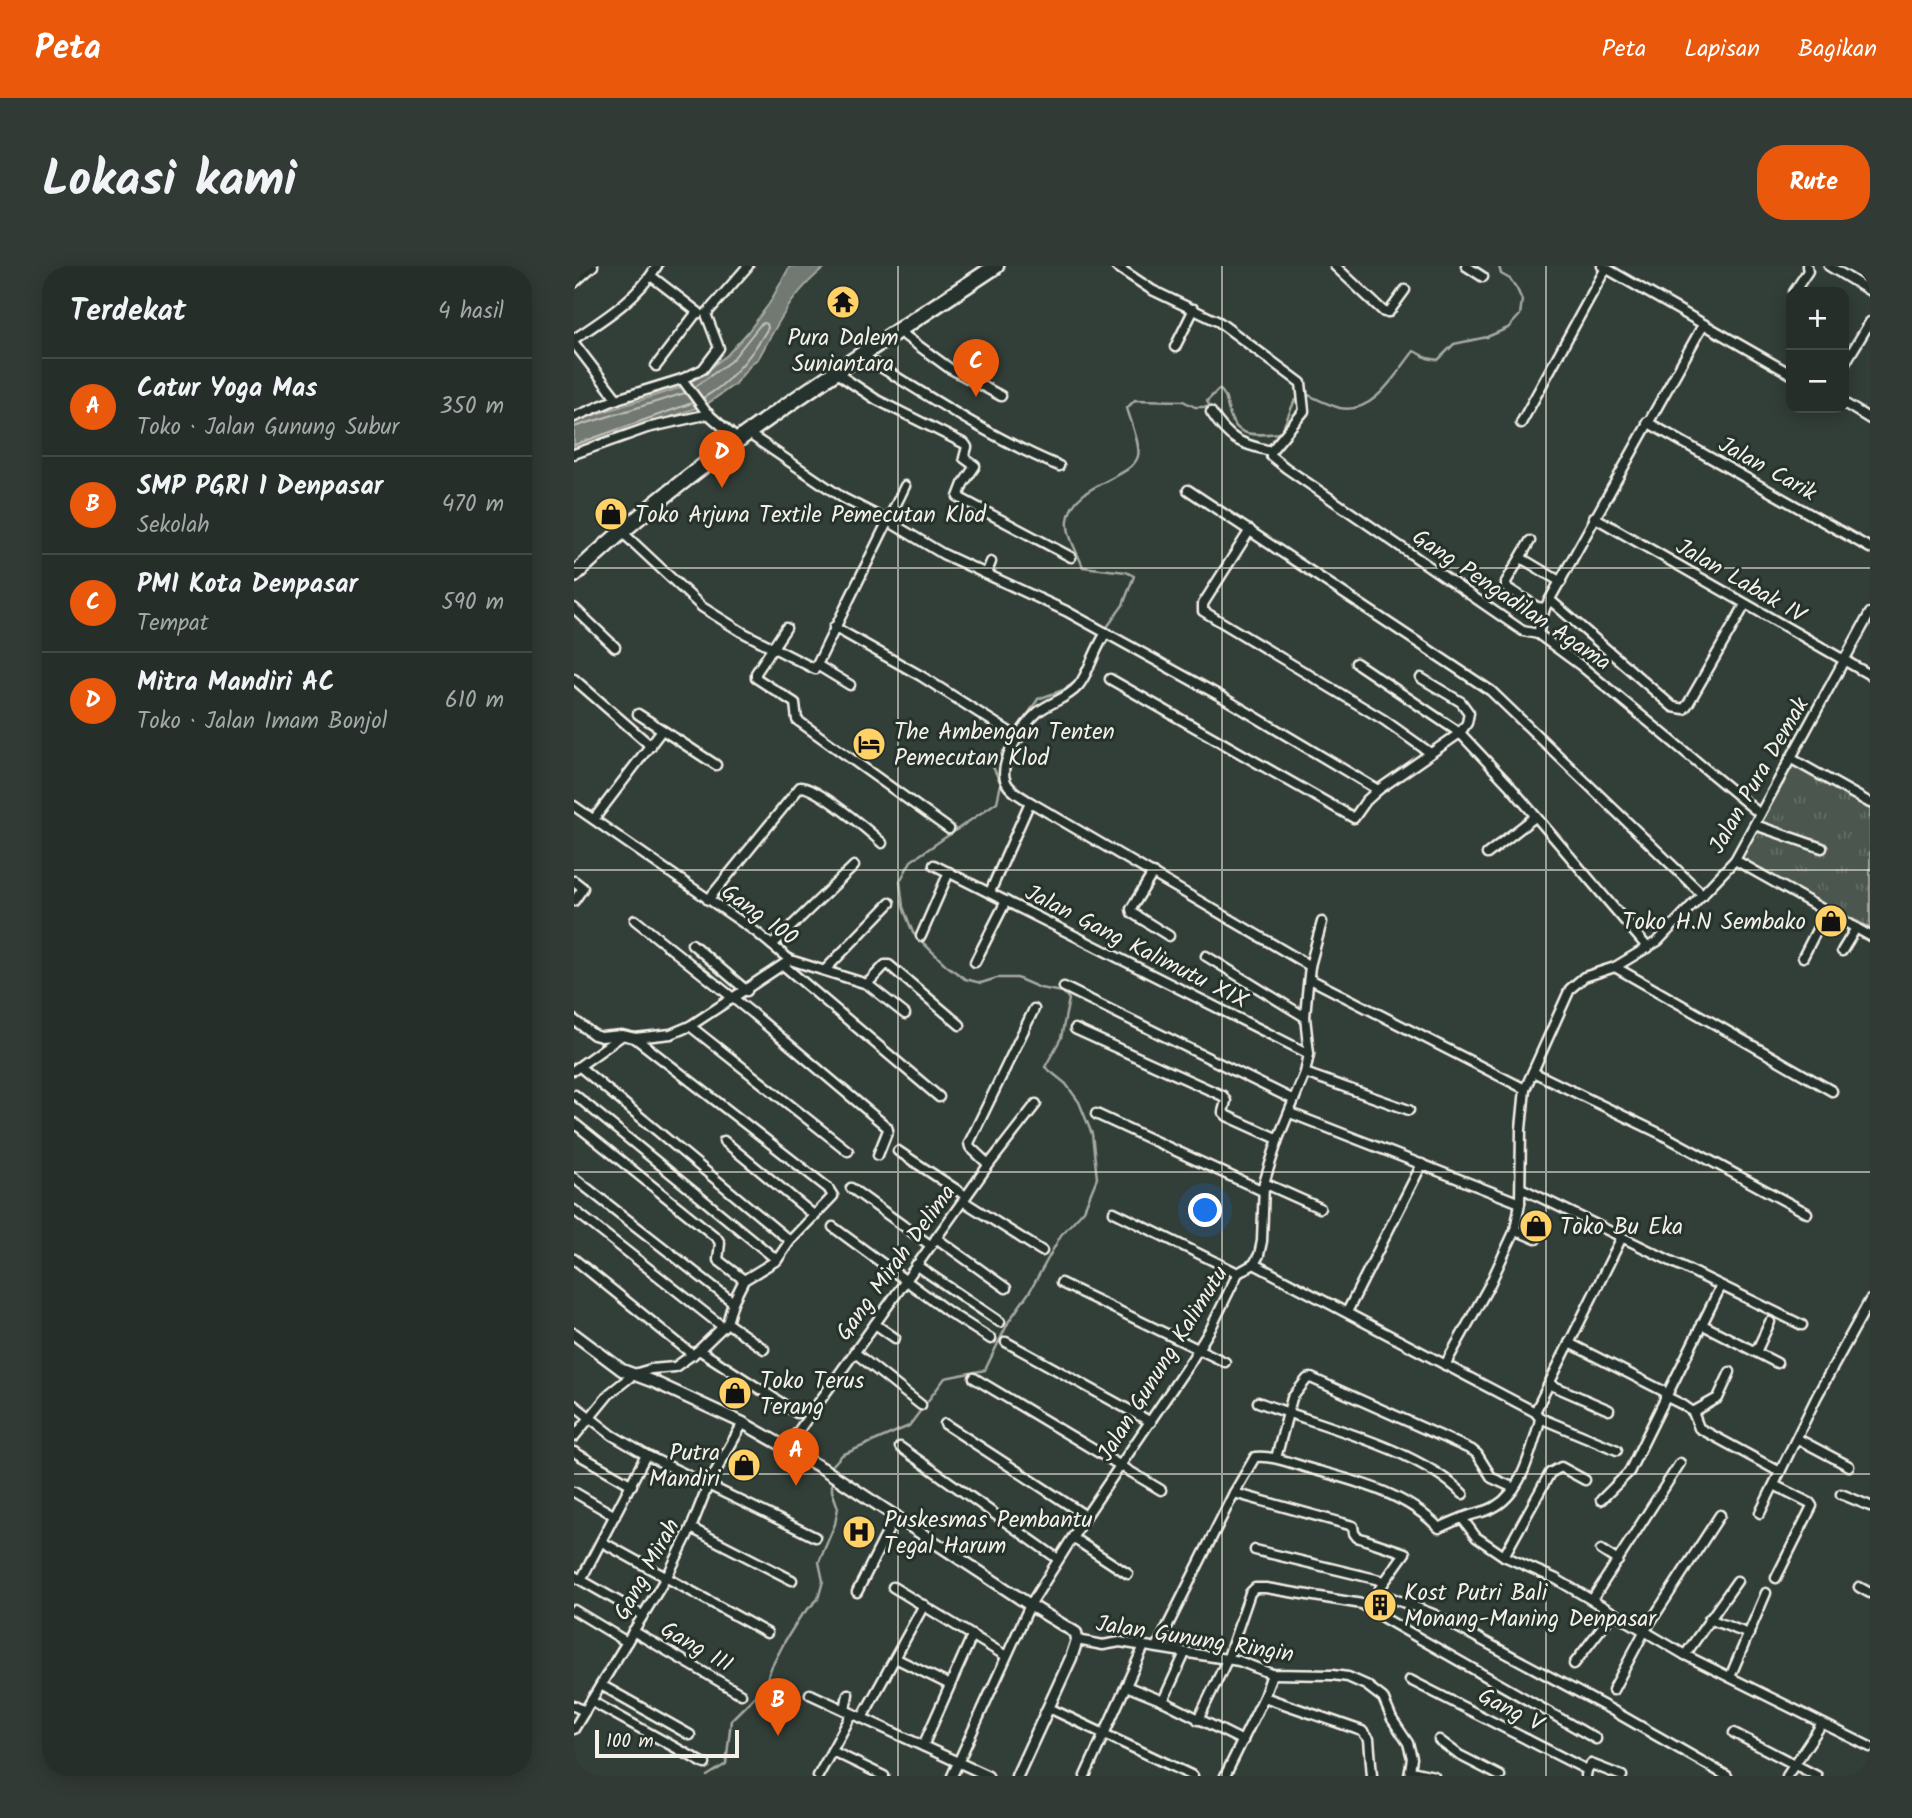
<!DOCTYPE html>
<html lang="id">
<head>
<meta charset="utf-8">
<style>
	body { margin:0; font-family:Kalam,sans-serif; background:#323a36; color:#f1f3f6 }
	.controls { position:absolute; right:21px; top:21px; display:grid; overflow:hidden; border-radius:14px; box-shadow:0 4px 18px #0003 }
	.controls button { width:63px; height:63px; display:grid; place-items:center; padding:0; border:0; border-bottom:2px solid #424a47; background:#262e2a; color:#f1f3f6; font:35px sans-serif }
	.scale { position:absolute; left:21px; bottom:18px; width:144px; box-sizing:border-box; padding-left:7px; border:4px solid #f4f1e8; border-top:0; font-size:19px; line-height:24px; white-space:nowrap; color:#f4f1e8; -webkit-text-stroke:5px #26332d; paint-order:stroke }
	.you { position:absolute; left:632px; top:945px; width:24px; height:24px; margin:-18px; border:5px solid #fff; border-radius:50%; background:#1a73e8; box-shadow:0 0 0 10px #1a73e833 }
	.badge { display:grid; place-items:center; width:46px; height:46px; border-radius:50%; background:#ea580c; color:#fff; font-size:23px; font-weight:700 }
	.pin { position:absolute; translate:-50% -58px; filter:drop-shadow(0 2px 4px #0008) }
	.pin::after { content:''; position:absolute; top:37px; width:24px; height:21px; background:inherit; clip-path:polygon(0 0,100% 0,50% 100%) }
	.list { margin:0; padding:0; list-style:none }
	h2 { display:flex; justify-content:space-between; align-items:center; height:91px; margin:0; padding:0 28px; font-size:30px }
	h2 small { font-size:23px; font-weight:400; color:#a4a8a8 }
	.list li { display:grid; grid-template-columns:46px 1fr auto; gap:21px; align-items:center; box-sizing:border-box; height:98px; padding:0 28px; border-top:2px solid #424a47 }
	.list b { display:block; font-size:26px; white-space:nowrap }
	.list p { margin:0; font-size:23px; white-space:nowrap; color:#a4a8a8 }
	.list em { font-size:23px; font-style:normal; color:#a4a8a8 }
	.map { position:relative; flex:none; width:1296px; height:1510px; overflow:hidden; border-radius:28px }
	header { display:flex; align-items:center; gap:42px; box-sizing:border-box; height:98px; padding:0 35px; background:#ea580c; color:#fff }
	header strong { font-size:33px }
	nav { display:flex; gap:38px; margin-inline-start:auto; font-size:24px }
	.intro { display:flex; align-items:center; justify-content:space-between; box-sizing:border-box; height:168px; padding:0 42px }
	h1 { margin:0; font-size:49px }
	.button { padding:18px 32px; border-radius:28px; background:#ea580c; color:#fff; font-size:24px; font-weight:700 }
	main { display:flex; gap:42px; padding:0 42px }
	aside { flex:1; background:#262e2a; border-radius:28px; box-shadow:0 4px 18px #0003 }
	.map>svg:first-child { display:block }
	.grass { fill:url(#grass-tufts); stroke:#a0a49c; stroke-width:2 }
	.water { fill:#727972; stroke:#a6a9a1; stroke-width:2 }
	.lines { fill:none; stroke-linecap:round; stroke-linejoin:round }
	.shore { stroke:#c0c1b9; stroke-width:2 }
	.stream { stroke:#a6a9a1; stroke-width:2.5 }
	.minor-casing { stroke:#f4f1e8; stroke-width:13 }
	.tertiary-casing { stroke:#f4f1e8; stroke-width:15 }
	.trunk-casing { stroke:#f4f1e8; stroke-width:19 }
	.minor { stroke:#26332d; stroke-width:8 }
	.tertiary { stroke:#26332d; stroke-width:10 }
	.trunk { stroke:#26332d; stroke-width:14 }
	.grid { fill:none; stroke:#f4f1e8; stroke-width:2; stroke-opacity:0.55 }
	.labels { text-anchor:middle; stroke-width:6; stroke-linejoin:round; paint-order:stroke }
	.poi-label { font-size:23px; fill:#f4f1e8; stroke:#26332d; text-anchor:start }
	.street-label { font-size:23px; fill:#f4f1e8; stroke:#26332d }
</style>
</head>
<body>
<header>
<strong>Peta</strong>
<nav><a>Peta</a><a>Lapisan</a><a>Bagikan</a></nav>
</header>
<div class="intro"><h1>Lokasi kami</h1><a class="button">Rute</a></div>
<main>
<aside>
<h2>Terdekat<small>4 hasil</small></h2>
<ul class="list">
<li><span class="badge">A</span><div><b>Catur Yoga Mas</b><p>Toko · Jalan Gunung Subur</p></div><em>350 m</em></li>
<li><span class="badge">B</span><div><b>SMP PGRI 1 Denpasar</b><p>Sekolah</p></div><em>470 m</em></li>
<li><span class="badge">C</span><div><b>PMI Kota Denpasar</b><p>Tempat</p></div><em>590 m</em></li>
<li><span class="badge">D</span><div><b>Mitra Mandiri AC</b><p>Toko · Jalan Imam Bonjol</p></div><em>610 m</em></li>
</ul>
</aside>
<div class="map">
<svg width="1296" height="1510" viewBox="0 0 1296 1510">
	<defs>
		<pattern id="grass-tufts" width="24" height="20" patternUnits="userSpaceOnUse" patternTransform="scale(1.75)"><rect width="24" height="20" fill="#4c564f"/><path d="M3 7l-1-3M5 7V3M7 7l1-3M15 17l-1-3M17 17v-4M19 17l1-3" fill="none" stroke="#666f68"/></pattern>
	</defs>
	<rect width="100%" height="100%" fill="#323e38"/>
	<filter id="ink" filterUnits="userSpaceOnUse"><feTurbulence type="fractalNoise" baseFrequency=".0143" numOctaves="2"/><feDisplacementMap in="SourceGraphic" scale="14" xChannelSelector="R" yChannelSelector="G"/><feConvolveMatrix kernelMatrix="1 2 1 2 8 2 1 2 1" color-interpolation-filters="sRGB"/></filter>
	<g filter="url(#ink)">
		<path class="grass" d="M1215,496L1296,541V662L1166,595L1184,562Z"/>
		<path class="water" d="M216,0H253C218,26 205,56 184,93L178,97L161,118L133,138L0,186V155L105,122L128,108L153,89L173,67L195,38Z"/>
		<g class="lines">
			<g class="shore">
				<path d="M121,121L158,94L186,59L190,57L193,58L194,62C178,89 158,116 129,132"/>
				<path d="M0,161L111,127"/>
				<path d="M0,179L118,137"/>
			</g>
			<g class="stream">
				<path d="M531,364L549,339L560,310L552,306L509,301C504,288 492,268 494,254C499,216 558,214 564,190C567,180 556,153 553,142L561,134L609,135L621,141H636L633,135L645,123C652,128 652,134 654,142C660,174 682,169 707,167L720,136L730,127C741,132 754,139 766,142C800,149 822,107 840,85L853,92L864,94L880,78L913,71L934,62L946,49L948,34L943,23L936,13L927,8L925,0"/>
				<path d="M258,1204V1200L268,1189L335,1160L371,1112L411,1104L435,1055L456,1025L487,969L510,944L523,912L518,868L505,836L492,818L471,801L487,772L495,733L489,726L466,722L443,712H423L407,717L391,713L372,699L339,667L329,641L326,615L337,595L423,536L427,518L419,501L464,433L489,424L503,415L522,374L526,369"/>
				<path d="M133,1510L152,1498L157,1454L190,1421L197,1402L211,1375L226,1351L244,1333L249,1315L245,1296L261,1258L264,1242L258,1225V1211"/>
			</g>
			<defs>
				<g id="minor">
					<path d="M542,0L578,24L645,56L727,117L730,145L697,185"/>
					<path d="M761,0L810,46H815L831,24"/>
					<path d="M892,0L909,11"/>
					<path d="M1028,0L1217,108"/>
					<path d="M1255,0L1296,25"/>
					<path d="M77,10L125,47"/>
					<path d="M0,17L19,0"/>
					<path d="M1220,26L1234,5L1233,0"/>
					<path d="M323,64L375,102L427,130"/>
					<path d="M0,73C30,53 64,32 83,0"/>
					<path d="M0,77L43,133"/>
					<path d="M601,81L620,43"/>
					<path d="M287,89C351,128 415,171 485,200"/>
					<path d="M1270,99L1296,56"/>
					<path d="M82,100L123,46"/>
					<path d="M261,106L303,134L391,178L393,181L390,192L401,200L389,218L384,231L497,291"/>
					<path d="M108,113L133,147L163,173"/>
					<path d="M1270,137L1296,153"/>
					<path d="M637,146C655,174 666,178 697,185"/>
					<path d="M0,151L43,133L108,113L129,103L145,82L132,48L174,0"/>
					<path d="M1073,156L1296,282"/>
					<path d="M947,157L1032,2"/>
					<path d="M172,166L269,232L314,255L369,288L492,345L648,431L804,524"/>
					<path d="M697,185V190L712,202L949,365L964,368L1006,399L1186,548"/>
					<path d="M0,188L73,162L135,148"/>
					<path d="M614,224L917,425L1129,629"/>
					<path d="M1020,251L1296,409"/>
					<path d="M676,264L629,338V345L810,454L855,486"/>
					<path d="M48,266L128,341L168,366L241,403L331,220"/>
					<path d="M956,275L932,316V321L963,341L971,342"/>
					<path d="M947,292L987,316"/>
					<path d="M412,308L417,296"/>
					<path d="M976,334L1099,441L1110,443L1114,438L1171,339"/>
					<path d="M0,342L41,381"/>
					<path d="M260,361L347,410L445,472"/>
					<path d="M212,362L182,407V412L221,437L223,454L375,563"/>
					<path d="M532,367C521,382 514,409 504,420C493,433 476,436 464,446C450,458 423,498 432,516C436,525 448,531 456,536L736,700"/>
					<path d="M964,368L971,342L1129,59"/>
					<path d="M782,397L886,467L935,519L1074,682"/>
					<path d="M243,399L276,419"/>
					<path d="M0,413L77,480"/>
					<path d="M536,413L780,552L792,535L804,524L886,467L893,457L895,447L887,436L847,412"/>
					<path d="M64,448L142,499"/>
					<path d="M1216,492L1296,537"/>
					<path d="M0,540L182,666L216,694L293,718L311,699H315L386,759"/>
					<path d="M20,553L88,464"/>
					<path d="M1181,559L1248,582"/>
					<path d="M913,588L961,551"/>
					<path d="M1161,594L1296,670"/>
					<path d="M360,599L735,788"/>
					<path d="M579,607L557,643L558,647L595,670"/>
					<path d="M0,615L9,622L0,635"/>
					<path d="M416,626L456,536"/>
					<path d="M134,634L226,521C242,520 295,565 308,577"/>
					<path d="M61,654L179,748L313,861L314,864L304,889"/>
					<path d="M347,670L375,606"/>
					<path d="M118,678L173,725"/>
					<path d="M198,679L280,600"/>
					<path d="M1268,685L1282,662"/>
					<path d="M632,690L731,751"/>
					<path d="M1229,691L1252,646"/>
					<path d="M401,696L432,635"/>
					<path d="M209,699L365,831"/>
					<path d="M1041,701L1258,825"/>
					<path d="M251,704L316,637"/>
					<path d="M736,713L951,823"/>
					<path d="M293,718L331,748"/>
					<path d="M490,721L720,834"/>
					<path d="M0,754L20,769L27,771L48,769L61,772L97,768L116,760L216,694"/>
					<path d="M116,760L274,885"/>
					<path d="M501,763L649,830L652,835L649,846L653,850L704,873"/>
					<path d="M6,801L216,975"/>
					<path d="M0,804L46,771"/>
					<path d="M959,806L1089,869L1233,947"/>
					<path d="M731,807L835,844"/>
					<path d="M1,829L203,994"/>
					<path d="M716,847L946,937"/>
					<path d="M522,848L689,925"/>
					<path d="M0,857L143,972L146,977L144,994L170,1014"/>
					<path d="M150,875L241,950"/>
					<path d="M324,885L392,930"/>
					<path d="M413,901V897L396,881L395,877L460,743"/>
					<path d="M0,912L159,1036"/>
					<path d="M690,917L746,942"/>
					<path d="M277,922L356,979"/>
					<path d="M947,922L1228,1059"/>
					<path d="M389,935L468,985"/>
					<path d="M0,944L149,1061"/>
					<path d="M540,946L664,1007"/>
					<path d="M259,961L376,1047L417,1073"/>
					<path d="M941,964L962,973"/>
					<path d="M362,972L432,1022"/>
					<path d="M0,993L119,1089"/>
					<path d="M342,999L426,1056"/>
					<path d="M487,1017L651,1096"/>
					<path d="M773,1046L848,898"/>
					<path d="M153,1057L190,1083"/>
					<path d="M301,1058L321,1072"/>
					<path d="M1127,1058L1203,1097"/>
					<path d="M432,1076L577,1156"/>
					<path d="M995,1077L1093,1127"/>
					<path d="M125,1084L223,1147"/>
					<path d="M280,1086L347,1139"/>
					<path d="M1182,1086L1196,1056"/>
					<path d="M871,1099L916,1018L941,964L946,937L947,863L951,823L996,723L1010,711L1041,701L1084,675L1161,594L1296,347"/>
					<path d="M400,1112L587,1224"/>
					<path d="M975,1118L1035,1144"/>
					<path d="M1091,1130L1109,1139L1119,1146"/>
					<path d="M684,1136C744,1159 844,1182 889,1228"/>
					<path d="M0,1139L38,1169L72,1189L241,1271"/>
					<path d="M961,1146L1048,971"/>
					<path d="M1119,1146L1125,1162L1206,1206"/>
					<path d="M1119,1146L1144,1132L1156,1106"/>
					<path d="M966,1152L1043,1184"/>
					<path d="M371,1158L512,1250"/>
					<path d="M0,1171L36,1127L60,1108L77,1103L101,1101L125,1084L153,1057L159,1036L170,1014L203,994L216,975L259,930L254,922L61,772"/>
					<path d="M1224,1173L1275,1200"/>
					<path d="M213,1181L413,901L462,838"/>
					<path d="M326,1181L484,1293"/>
					<path d="M0,1186L58,1219"/>
					<path d="M702,1192L718,1132L733,1113L737,1112L898,1184L903,1188L918,1212L940,1222"/>
					<path d="M1200,1219L1236,1237L1238,1240L1202,1312"/>
					<path d="M0,1226L41,1250"/>
					<path d="M660,1227L779,1260L780,1267L783,1271L831,1287L806,1322L805,1327L859,1348L1036,1443L1153,1510"/>
					<path d="M1267,1228L1296,1240"/>
					<path d="M1027,1234L1055,1206L1147,1020"/>
					<path d="M1186,1247L1243,1130L1296,1034"/>
					<path d="M888,1252L902,1271L930,1290L982,1313L1111,1389L1296,1481"/>
					<path d="M117,1262L218,1314"/>
					<path d="M499,1272L554,1308"/>
					<path d="M28,1276L193,1367"/>
					<path d="M681,1284L810,1315"/>
					<path d="M1027,1284L1044,1295"/>
					<path d="M930,1290L976,1207L987,1201L1011,1214"/>
					<path d="M0,1310L68,1349"/>
					<path d="M7,1314L72,1189"/>
					<path d="M319,1321L432,1390"/>
					<path d="M1285,1321L1296,1327"/>
					<path d="M283,1326L322,1249"/>
					<path d="M1018,1334L1106,1197"/>
					<path d="M0,1344L53,1376"/>
					<path d="M1135,1353L1175,1368"/>
					<path d="M59,1365L167,1428"/>
					<path d="M503,1374L529,1379L546,1376L665,1395L698,1408L758,1409L774,1411L792,1419L809,1432L818,1453L834,1477L838,1492L835,1510"/>
					<path d="M583,1381L660,1227L681,1191C698,1189 717,1197 734,1202C780,1215 831,1226 865,1262C874,1258 882,1254 891,1251C901,1247 913,1246 922,1240C948,1225 957,1184 965,1158L966,1152L961,1146L680,998"/>
					<path d="M1111,1389L1163,1315"/>
					<path d="M321,1392L376,1419"/>
					<path d="M1000,1398L1039,1347"/>
					<path d="M1156,1411L1192,1327"/>
					<path d="M836,1414L1013,1504L1012,1510"/>
					<path d="M27,1419L116,1469"/>
					<path d="M552,1420L589,1435L669,1475"/>
					<path d="M1039,1424L1070,1366L1146,1249"/>
					<path d="M236,1428L414,1510"/>
					<path d="M690,1431L788,1465L795,1473L798,1510"/>
					<path d="M17,1435L131,1498"/>
					<path d="M589,1435L611,1387"/>
					<path d="M0,1440L11,1445"/>
					<path d="M475,1442L619,1510"/>
					<path d="M271,1444L274,1428"/>
					<path d="M288,1452L350,1339"/>
					<path d="M624,1454L653,1394L676,1327L681,1322H692L788,1338L808,1351L1022,1473"/>
					<path d="M0,1463L96,1305L117,1262L134,1219L169,1157"/>
					<path d="M1160,1467L1243,1510"/>
					<path d="M865,1474L885,1489L926,1510"/>
					<path d="M349,1480L398,1370"/>
					<path d="M258,1485L310,1510"/>
					<path d="M1013,1504L1017,1498L1048,1510"/>
					<path d="M837,1505L860,1510"/>
					<path d="M244,1510L278,1448"/>
					<path d="M378,1510L456,1339L512,1250L617,1095L637,1062L664,1007L680,998L685,989L688,975L690,917L704,873L731,807L735,788L731,751L733,728L736,700L748,656"/>
					<path d="M511,1510L570,1380"/>
					<path d="M651,1510L690,1431L698,1408"/>
					<path d="M1213,1510L1247,1459"/>
				</g>
				<path id="tertiary" d="M0,1068L48,1104L80,1116L169,1157L248,1202L456,1339L502,1367L503,1374L497,1392L443,1510"/>
				<path id="trunk" d="M0,309C127,188 276,97 422,0"/>
			</defs>
			<use href="#minor" class="minor-casing"/>
			<use href="#tertiary" class="tertiary-casing"/>
			<use href="#trunk" class="trunk-casing"/>
			<use href="#minor" class="minor"/>
			<use href="#tertiary" class="tertiary"/>
			<use href="#trunk" class="trunk"/>
		</g>
	</g>
	<path class="grid" d="M324,0V1510M648,0V1510M972,0V1510M0,302H1296M0,604H1296M0,906H1296M0,1208H1296"/>
	<defs>
		<symbol id="temple-disc" viewBox="-11 -11 22 22"><circle r="9.5" fill="#ffd166" stroke="#26332d"/><path d="M0-6L5-2H3V0L6.5 2.5H4V6H1.5V3h-3V6H-4V2.5H-6.5L-3 0V-2H-5Z" fill="#111"/></symbol>
		<symbol id="shop-disc" viewBox="-11 -11 22 22"><circle r="9.5" fill="#ffd166" stroke="#26332d"/><path d="M-5-2.5h2.3a2.7 3.5 0 0 1 5.4 0H5L5.5 6h-11ZM-1.5-2.5h3a1.5 2.3 0 0 0-3 0Z" fill="#111"/></symbol>
		<symbol id="hotel-disc" viewBox="-11 -11 22 22"><circle r="9.5" fill="#ffd166" stroke="#26332d"/><path d="M-6-4.5h1.5V1H6V5H4.5V3h-9V5H-6ZM-4 0a1.8 1.8 0 1 1 3.6 0ZM.5 0V-2.5h3Q6-2.5 6 0Z" fill="#111"/></symbol>
		<symbol id="hospital-disc" viewBox="-11 -11 22 22"><circle r="9.5" fill="#ffd166" stroke="#26332d"/><path d="M-5-5h3v3.5h4V-5h3V5h-3V1.5h-4V5h-3Z" fill="#111"/></symbol>
		<symbol id="building-disc" viewBox="-11 -11 22 22"><circle r="9.5" fill="#ffd166" stroke="#26332d"/><path d="M-4-6H4V6H1V3H-1V6H-4ZM-2.5-4.3h1.7v1.8h-1.7ZM.8-4.3h1.7v1.8H.8ZM-2.5-1h1.7V.8h-1.7ZM.8-1h1.7V.8H.8Z" fill="#111"/></symbol>
	</defs>
	<g fill-rule="evenodd">
		<use href="#temple-disc" x="250" y="17" width="38" height="38"/>
		<use href="#shop-disc" x="18" y="229" width="38" height="38"/>
		<use href="#hotel-disc" x="276" y="459" width="38" height="38"/>
		<use href="#shop-disc" x="1238" y="636" width="38" height="38"/>
		<use href="#shop-disc" x="943" y="941" width="38" height="38"/>
		<use href="#shop-disc" x="142" y="1108" width="38" height="38"/>
		<use href="#shop-disc" x="151" y="1180" width="38" height="38"/>
		<use href="#hospital-disc" x="266" y="1247" width="38" height="38"/>
		<use href="#building-disc" x="787" y="1320" width="38" height="38"/>
	</g>
	<g class="labels">
		<g class="poi-label">
			<text x="269" y="79" text-anchor="middle">Pura Dalem<tspan x="269" dy="26">Suniantara</tspan></text>
			<text x="61" y="256">Toko Arjuna Textile Pemecutan Klod</text>
			<text x="320" y="473">The Ambengan Tenten<tspan x="320" dy="26">Pemecutan Klod</tspan></text>
			<text x="1232" y="663" text-anchor="end">Toko H.N Sembako</text>
			<text x="986" y="968">Toko Bu Eka</text>
			<text x="186" y="1122">Toko Terus<tspan x="186" dy="26">Terang</tspan></text>
			<text x="146" y="1194" text-anchor="end">Putra<tspan x="146" dy="26">Mandiri</tspan></text>
			<text x="310" y="1261">Puskesmas Pembantu<tspan x="310" dy="26">Tegal Harum</tspan></text>
			<text x="830" y="1334">Kost Putri Bali<tspan x="830" dy="26">Monang-Maning Denpasar</tspan></text>
		</g>
		<g class="street-label">
			<text transform="translate(1194 202) rotate(29)" y="8">Jalan Carik</text>
			<text transform="translate(1167 314) rotate(30)" y="8">Jalan Labak IV</text>
			<text transform="translate(938 333) rotate(34)" y="8">Gang Pengadilan Agama</text>
			<text transform="translate(1184 509) rotate(-60)" y="8">Jalan Pura Demak</text>
			<text transform="translate(186 648) rotate(36)" y="8">Gang 100</text>
			<text transform="translate(563 680) rotate(27)" y="8">Jalan Gang Kalimutu XIX</text>
			<text transform="translate(321 996) rotate(-54)" y="8">Gang Mirah Delima</text>
			<text transform="translate(588 1097) rotate(-58)" y="8">Jalan Gunung Kalimutu</text>
			<text transform="translate(72 1303) rotate(-61)" y="8">Gang Mirah</text>
			<text transform="translate(621 1372) rotate(9)" y="8">Jalan Gunung Ringin</text>
			<text transform="translate(123 1380) rotate(30)" y="8">Gang III</text>
			<text transform="translate(937 1443) rotate(27)" y="8">Gang V</text>
		</g>
	</g>
</svg>
<div class="controls">
<button>+</button>
<button>−</button>
</div>
<div class="scale">100 m</div>
<div class="you"></div>
<div class="pin badge" style="left:222px;top:1220px">A</div>
<div class="pin badge" style="left:204px;top:1470px">B</div>
<div class="pin badge" style="left:402px;top:131px">C</div>
<div class="pin badge" style="left:148px;top:222px">D</div>
</div>
</main>
</body>
</html>
